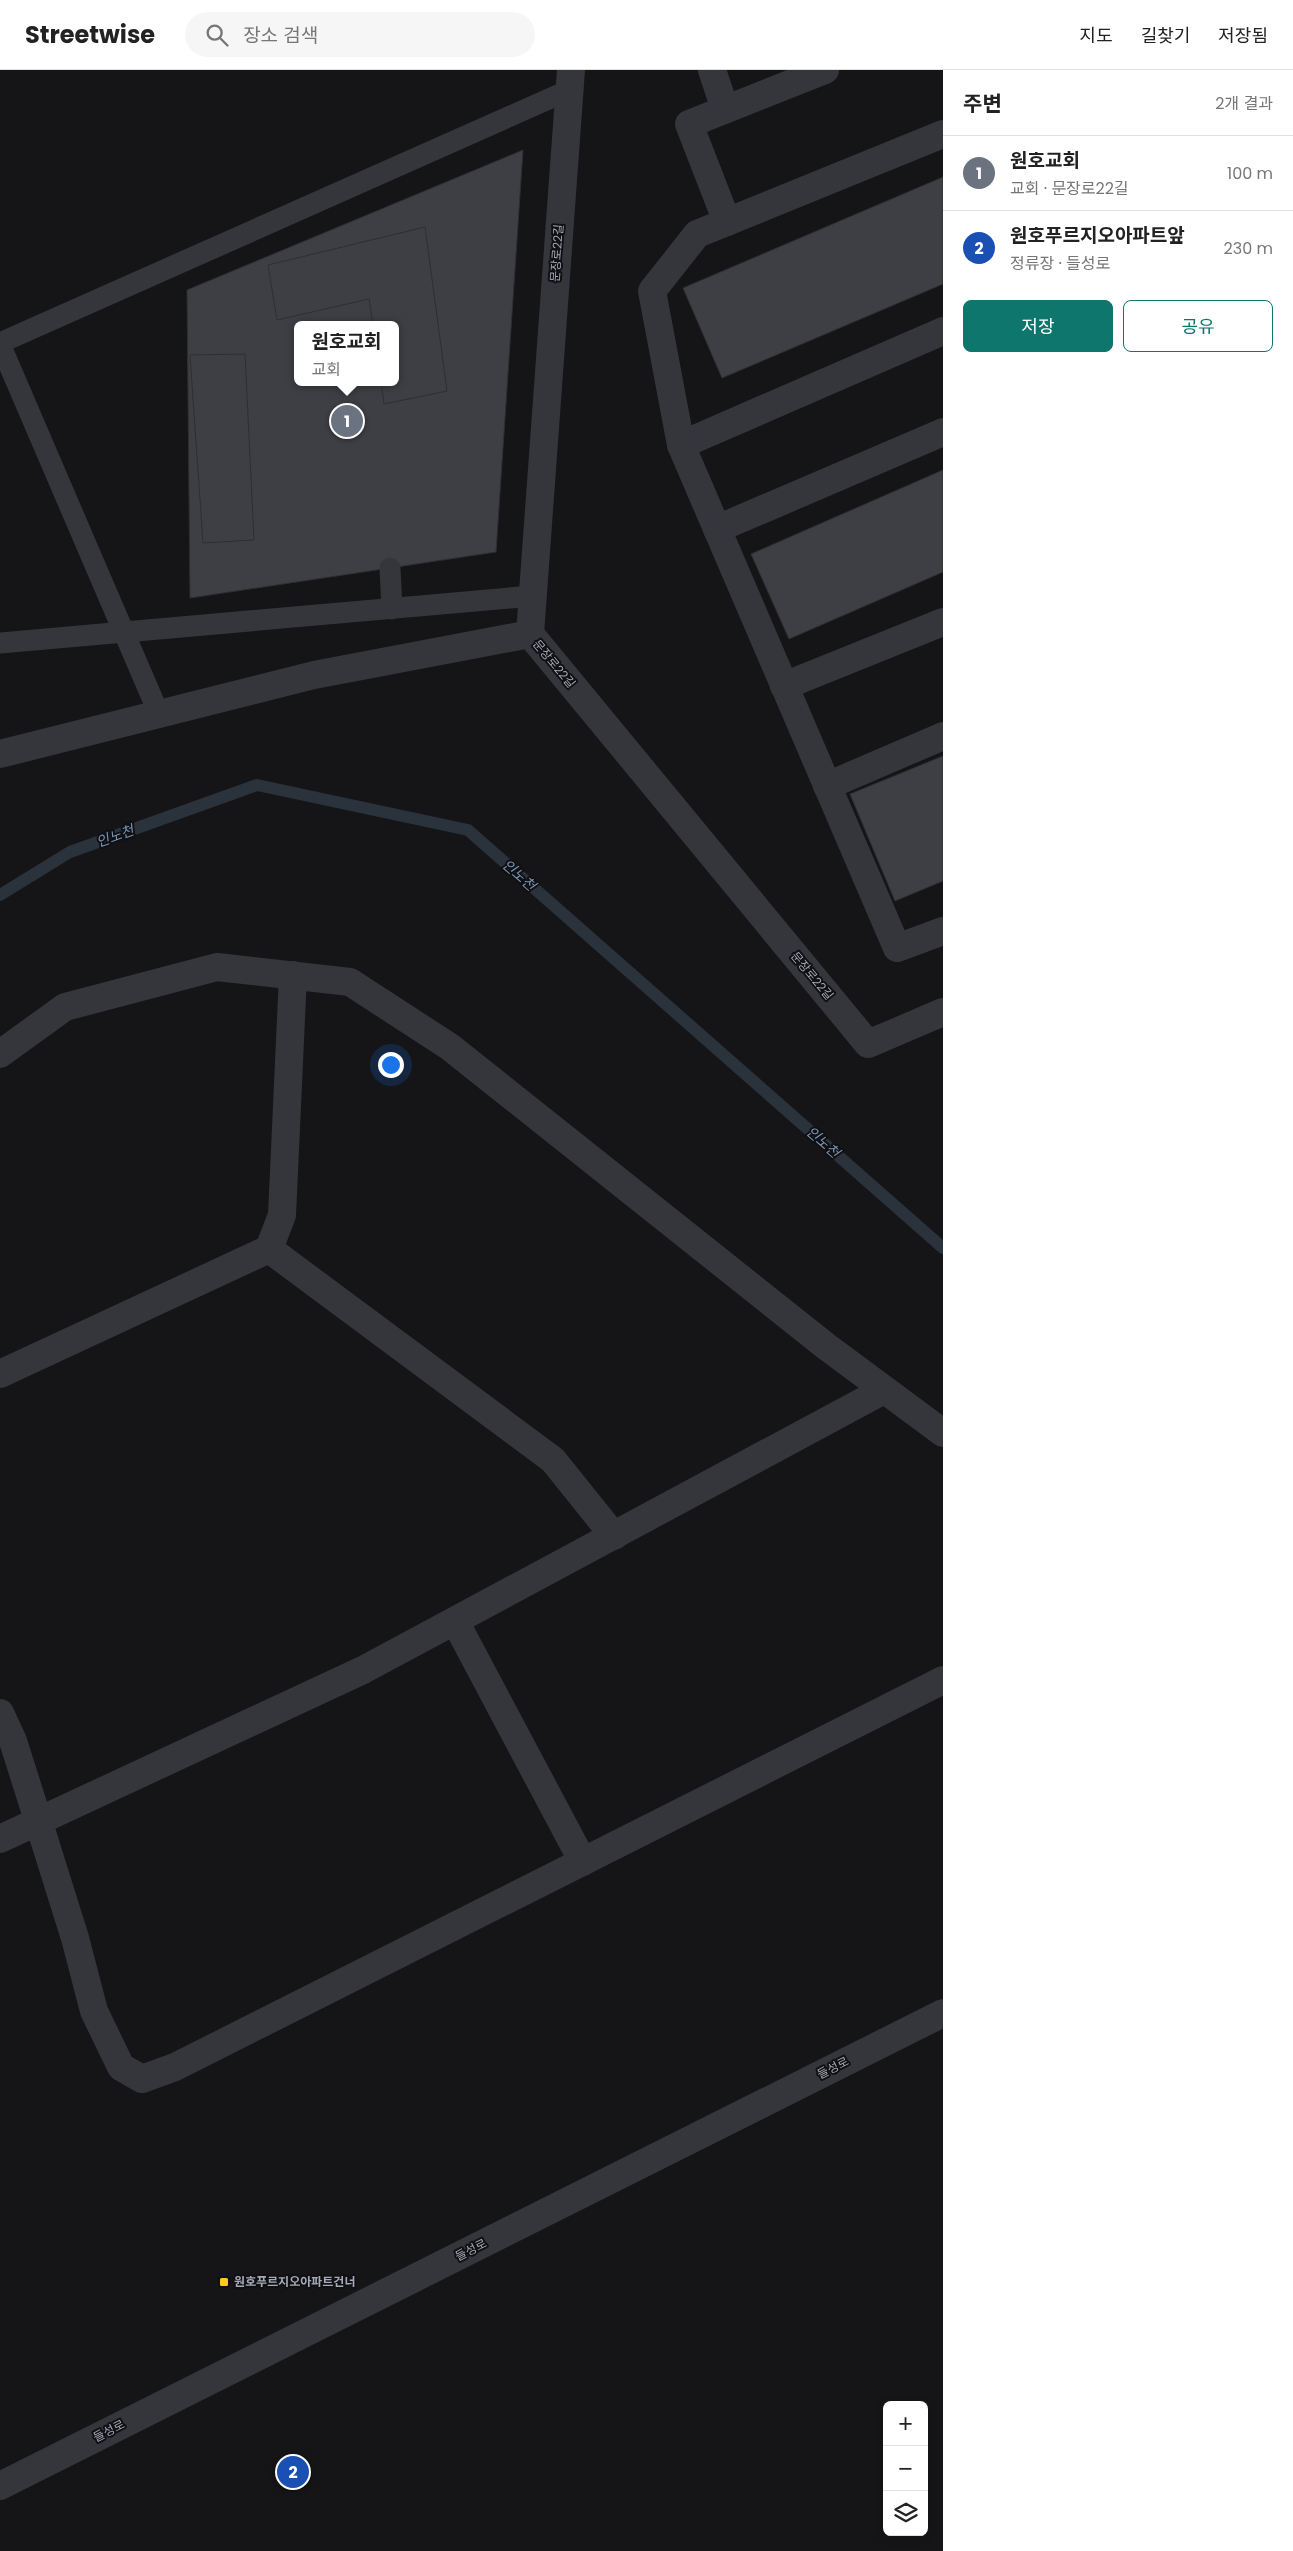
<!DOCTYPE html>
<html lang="ko">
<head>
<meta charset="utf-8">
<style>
	body { margin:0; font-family:Poppins,"Noto Sans KR",sans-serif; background:#f6f6f6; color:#222 }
	.controls { position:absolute; right:15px; bottom:15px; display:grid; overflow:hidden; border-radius:8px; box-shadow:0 2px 8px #0003 }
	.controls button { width:45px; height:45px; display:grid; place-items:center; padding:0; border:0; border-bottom:1px solid #e0e0e0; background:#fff; color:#222; font:25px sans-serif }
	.you { position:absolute; left:390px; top:994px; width:18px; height:18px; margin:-12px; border:4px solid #fff; border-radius:50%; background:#1a73e8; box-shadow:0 0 0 8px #1a73e833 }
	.badge { display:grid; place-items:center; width:32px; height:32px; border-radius:50%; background:#0f766e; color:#fff; font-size:16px; font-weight:700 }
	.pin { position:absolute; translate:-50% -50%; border:2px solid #fff; box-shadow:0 1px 5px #0006 }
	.popup { position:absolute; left:294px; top:251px; width:105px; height:65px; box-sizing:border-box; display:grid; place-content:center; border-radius:8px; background:#fff; filter:drop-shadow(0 1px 4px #0005); font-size:16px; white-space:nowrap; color:#767676 }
	.popup b { font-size:19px; color:#222 }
	.popup::after { content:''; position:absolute; left:50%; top:100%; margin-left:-10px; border:10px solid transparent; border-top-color:#fff }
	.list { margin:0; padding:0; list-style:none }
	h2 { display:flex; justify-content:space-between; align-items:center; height:65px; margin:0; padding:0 20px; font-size:21px }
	h2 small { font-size:16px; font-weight:400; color:#767676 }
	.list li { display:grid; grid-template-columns:32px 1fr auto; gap:15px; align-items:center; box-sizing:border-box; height:75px; padding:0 20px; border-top:1px solid #e0e0e0 }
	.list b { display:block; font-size:19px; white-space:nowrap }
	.list p { margin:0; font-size:16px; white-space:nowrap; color:#767676 }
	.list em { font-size:16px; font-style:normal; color:#767676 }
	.actions { display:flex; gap:10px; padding:15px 20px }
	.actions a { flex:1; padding:11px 0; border:1px solid #0f766e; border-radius:8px; text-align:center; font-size:18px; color:#0f766e }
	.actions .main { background:#0f766e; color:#fff }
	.icon { flex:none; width:28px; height:28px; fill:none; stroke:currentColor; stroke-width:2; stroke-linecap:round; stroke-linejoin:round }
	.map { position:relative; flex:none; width:943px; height:2481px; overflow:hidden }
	header { display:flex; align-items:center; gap:30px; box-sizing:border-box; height:70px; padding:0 25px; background:#fff; border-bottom:1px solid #e0e0e0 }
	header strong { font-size:24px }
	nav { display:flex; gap:28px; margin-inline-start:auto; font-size:18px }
	.search { width:350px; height:45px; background:#f6f6f6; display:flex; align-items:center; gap:12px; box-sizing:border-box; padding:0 18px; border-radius:28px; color:#767676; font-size:19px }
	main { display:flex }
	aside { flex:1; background:#fff }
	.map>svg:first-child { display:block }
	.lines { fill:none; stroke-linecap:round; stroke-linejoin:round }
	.stream { stroke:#2a323c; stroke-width:12 }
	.building { fill:#3e3f44; stroke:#2f2f33; fill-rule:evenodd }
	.service { stroke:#35363c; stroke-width:21 }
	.minor { stroke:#35363c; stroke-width:28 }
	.tertiary { stroke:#35363c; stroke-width:28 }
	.poi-dot { fill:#ffc825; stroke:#101012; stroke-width:2 }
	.labels { text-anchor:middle; stroke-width:4; stroke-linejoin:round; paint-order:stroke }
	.street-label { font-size:12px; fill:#a5aab8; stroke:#101012 }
	.poi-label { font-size:12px; font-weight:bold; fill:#a5aab8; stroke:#101012; text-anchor:start }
	.water-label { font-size:14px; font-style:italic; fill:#7a95b6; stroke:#101012 }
</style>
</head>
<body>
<header>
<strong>Streetwise</strong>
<div class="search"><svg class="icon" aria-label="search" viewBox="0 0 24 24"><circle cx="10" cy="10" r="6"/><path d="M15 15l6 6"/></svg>장소 검색</div>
<nav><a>지도</a><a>길찾기</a><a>저장됨</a></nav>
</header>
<main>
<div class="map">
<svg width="943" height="2481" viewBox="0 0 943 2481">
	<rect width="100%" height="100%" fill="#151517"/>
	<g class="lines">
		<path class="stream" d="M0,825L70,782L257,715L468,760L943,1178"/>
	</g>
	<g class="building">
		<path d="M523,80L496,482L190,528L187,220ZM298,255H396V312H298Z"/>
		<path d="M943,107V214L722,308L683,218Z"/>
		<path d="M425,157L447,321L384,334L381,312H396V255H373L369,229L277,250L268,195Z"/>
		<path d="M245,284L254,470L203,473L190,285Z"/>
		<path d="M943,400V502L789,569L751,484Z"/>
		<path d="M943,686V811L895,831L850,724Z"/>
	</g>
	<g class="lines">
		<g class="service">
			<path d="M0,273L569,20"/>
			<path d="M0,274L159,644"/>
			<path d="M390,498L392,539"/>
			<path d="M0,573L532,526"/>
		</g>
		<g class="minor">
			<path d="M571,0L530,564L868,974L943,942"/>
			<path d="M712,0L725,39"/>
			<path d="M943,64L697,164L652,221L681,375L943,261"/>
			<path d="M727,152L689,54L825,0"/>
			<path d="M681,375L897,878L943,861"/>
			<path d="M717,459L943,362"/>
			<path d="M784,616L943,552"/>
			<path d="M0,684L314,605L530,564"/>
			<path d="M827,716L943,666"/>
			<path d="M0,984L65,937L217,897L350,912L450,977L827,1277L943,1363"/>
			<path d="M269,1179L553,1390L614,1466"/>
			<path d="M0,1304L269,1179L282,1145L293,905"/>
			<path d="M455,1551L583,1792"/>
			<path d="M0,1643L13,1671L38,1750L75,1868L94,1941L121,1997L142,2009L175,1997L943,1610"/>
			<path d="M0,1769L363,1600L884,1320"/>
		</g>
		<path class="tertiary" d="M0,2416L943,1943"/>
	</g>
	<rect class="poi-dot" x="219" y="2207" width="10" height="10" rx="2.5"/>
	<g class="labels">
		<g class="street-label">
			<text transform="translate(557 183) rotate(-86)" y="4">문장로22길</text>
			<text transform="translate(554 594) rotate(50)" y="4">문장로22길</text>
			<text transform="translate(812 906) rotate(50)" y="4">문장로22길</text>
			<text transform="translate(833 1998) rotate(-27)" y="4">들성로</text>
			<text transform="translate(471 2180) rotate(-27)" y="4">들성로</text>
			<text transform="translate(109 2361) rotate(-27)" y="4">들성로</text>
		</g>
		<g class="poi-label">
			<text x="234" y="2216">원호푸르지오아파트건너</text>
		</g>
		<g class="water-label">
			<text transform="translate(115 766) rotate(-20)" y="5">인노천</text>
			<text transform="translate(519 805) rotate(41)" y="5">인노천</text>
			<text transform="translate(823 1072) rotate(41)" y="5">인노천</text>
		</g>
	</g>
</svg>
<div class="controls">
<button>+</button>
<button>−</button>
<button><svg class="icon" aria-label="layers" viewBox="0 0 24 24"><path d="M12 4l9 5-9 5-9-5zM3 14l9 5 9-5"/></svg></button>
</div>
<div class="you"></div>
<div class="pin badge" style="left:347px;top:351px;background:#6b7280">1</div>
<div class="popup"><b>원호교회</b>교회</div>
<div class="pin badge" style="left:293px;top:2402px;background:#1a4fb4">2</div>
</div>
<aside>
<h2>주변<small>2개 결과</small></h2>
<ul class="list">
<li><span class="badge" style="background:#6b7280">1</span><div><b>원호교회</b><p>교회 · 문장로22길</p></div><em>100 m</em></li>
<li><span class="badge" style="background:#1a4fb4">2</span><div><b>원호푸르지오아파트앞</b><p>정류장 · 들성로</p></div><em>230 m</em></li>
</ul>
<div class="actions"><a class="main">저장</a><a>공유</a></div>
</aside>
</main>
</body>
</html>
